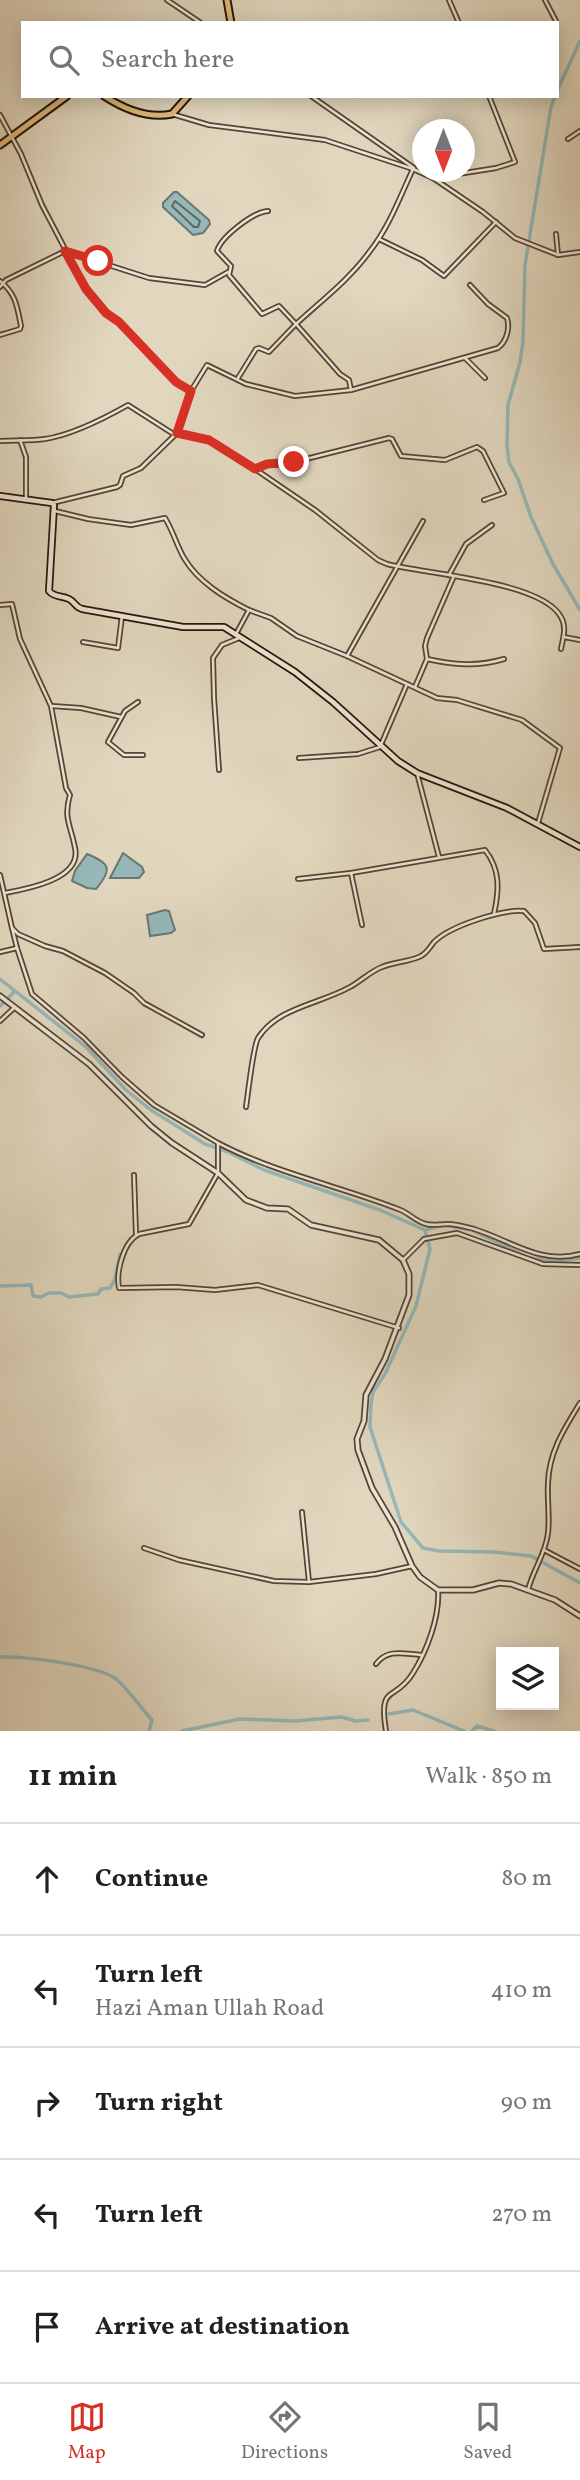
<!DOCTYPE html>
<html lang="en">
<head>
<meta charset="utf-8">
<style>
	body { margin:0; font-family:Vollkorn,serif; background:#f2f2f2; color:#202124 }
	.controls { position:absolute; right:21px; bottom:21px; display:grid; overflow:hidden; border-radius:0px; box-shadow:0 4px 18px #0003 }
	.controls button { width:63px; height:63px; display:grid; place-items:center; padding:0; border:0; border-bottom:2px solid #e0e0e0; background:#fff; color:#202124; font:35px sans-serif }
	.compass { position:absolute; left:412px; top:119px; width:63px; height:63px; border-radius:50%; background:#fff; box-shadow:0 4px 18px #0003; rotate:180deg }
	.stop { position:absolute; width:21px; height:21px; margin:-16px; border:5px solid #d93025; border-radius:50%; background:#fff }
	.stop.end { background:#d93025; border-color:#fff; box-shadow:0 2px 7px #0008 }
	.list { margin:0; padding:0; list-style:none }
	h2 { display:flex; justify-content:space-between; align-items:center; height:91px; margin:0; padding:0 28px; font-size:30px }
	h2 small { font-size:23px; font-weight:400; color:#757577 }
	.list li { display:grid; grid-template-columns:46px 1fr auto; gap:21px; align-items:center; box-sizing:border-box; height:112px; padding:0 28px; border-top:2px solid #e0e0e0 }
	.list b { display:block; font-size:26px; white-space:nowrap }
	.list p { margin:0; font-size:23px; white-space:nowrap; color:#757577 }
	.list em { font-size:23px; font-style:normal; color:#757577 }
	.icon { flex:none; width:38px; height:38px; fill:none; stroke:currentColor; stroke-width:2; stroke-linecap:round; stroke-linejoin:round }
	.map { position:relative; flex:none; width:580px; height:1731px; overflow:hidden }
	.search { position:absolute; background:#fff; box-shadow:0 4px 18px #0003; left:21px; right:21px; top:21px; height:77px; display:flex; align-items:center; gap:18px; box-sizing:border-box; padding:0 24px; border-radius:0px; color:#757577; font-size:26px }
	.sheet { height:651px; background:#fff }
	nav { display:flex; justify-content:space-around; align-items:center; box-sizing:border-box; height:98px; border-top:2px solid #e0e0e0; background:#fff; font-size:19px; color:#757577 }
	nav a { display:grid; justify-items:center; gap:4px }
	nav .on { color:#d93025 }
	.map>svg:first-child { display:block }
	.water { fill:#96b8b9; stroke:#6a7672; stroke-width:2 }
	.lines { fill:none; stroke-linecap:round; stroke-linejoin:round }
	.shore { stroke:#5f6660; stroke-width:2 }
	.canal { stroke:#96b8b9; stroke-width:3.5 }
	.minor-casing { stroke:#564535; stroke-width:6 }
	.tertiary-casing { stroke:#564535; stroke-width:7 }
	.secondary-casing { stroke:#281407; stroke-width:8 }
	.primary-casing { stroke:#281407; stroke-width:9 }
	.minor { stroke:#ece5d5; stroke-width:2.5 }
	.tertiary { stroke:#ece5d5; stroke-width:3.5 }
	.secondary { stroke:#ece5d5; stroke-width:4.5 }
	.primary { stroke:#e0bc7f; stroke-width:5 }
	.route { stroke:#d93025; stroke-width:9 }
</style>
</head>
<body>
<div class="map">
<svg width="580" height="1731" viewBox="0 0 580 1731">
	<rect width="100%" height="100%" fill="#e1d7be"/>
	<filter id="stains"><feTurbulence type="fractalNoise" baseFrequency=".00286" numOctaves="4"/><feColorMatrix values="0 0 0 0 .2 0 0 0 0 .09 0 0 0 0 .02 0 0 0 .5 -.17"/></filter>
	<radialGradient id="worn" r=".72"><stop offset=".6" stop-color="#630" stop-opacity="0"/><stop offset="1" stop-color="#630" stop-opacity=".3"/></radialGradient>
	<g class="water">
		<path d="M174,192H177L209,220L210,224L203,233L193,235L163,207V203Z"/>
		<path d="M123,853L142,867L144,872L139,878H110Z"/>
		<path d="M87,854C110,863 113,869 96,889L87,888L72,881L75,871Z"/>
		<path d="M165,910L169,911L175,930L171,933L150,936L147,915Z"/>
	</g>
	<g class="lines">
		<path class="shore" d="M175,201L200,221L198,227H194L172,206Z"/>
		<g class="canal">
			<path d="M557,91L580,41"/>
			<path d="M555,96L551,107L525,265L523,342L520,362L508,405L507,445L509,462L518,479L531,517L553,564L580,610"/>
			<path d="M0,979L86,1047L126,1090L151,1110L205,1144L228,1152L264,1170L380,1210L425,1230L443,1225L472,1230L529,1258L557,1261L580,1258"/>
			<path d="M0,1006L14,992"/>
			<path d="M425,1230L430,1249L416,1306L385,1374L373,1392L371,1404L370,1427L401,1522L423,1548L439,1551L495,1552L531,1556L580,1583"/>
			<path d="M0,1286L31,1285L33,1296L41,1297L49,1293H61L69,1297L98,1294L101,1289L110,1288L115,1279L120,1254"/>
			<path d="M0,1657C24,1656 97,1665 116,1679C129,1690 140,1707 152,1720L149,1731"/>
			<path d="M389,1714L413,1710L464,1731"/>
			<path d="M182,1731L240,1719L296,1721L341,1717L356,1721L368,1720"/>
			<path d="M472,1731L477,1726L494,1731"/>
		</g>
		<defs>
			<g id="minor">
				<path d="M167,0L201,23"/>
				<path d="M449,0L459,23"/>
				<path d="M545,0L556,21"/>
				<path d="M311,96L414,168"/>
				<path d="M172,114L209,125L325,140L413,169L433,178L483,212L515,238L558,255L580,252"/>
				<path d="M0,115L21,154L42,205L86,289L106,313L119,322L175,382L191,391"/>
				<path d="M568,139L580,131"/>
				<path d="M433,178L496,168L515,162L489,96"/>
				<path d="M268,211C253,212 221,237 217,251L231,266L229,275L262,314L279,306L296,324C321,301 350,279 370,251C389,227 400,197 413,169"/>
				<path d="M556,234L558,255"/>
				<path d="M379,239L422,260L444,276L496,222"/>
				<path d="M0,281C16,294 17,306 21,326L20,329L0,335"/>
				<path d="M0,287L6,280L65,251L149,278L205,285L228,272"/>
				<path d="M465,358L485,378"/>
				<path d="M238,378L256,349L259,348L269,352L296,324L340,374L349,380L351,390"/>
				<path d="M177,433L209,440L255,469L315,510L378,560L387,564C425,574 542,581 561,617C567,627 563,638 561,649"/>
				<path d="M20,440L26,457V498"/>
				<path d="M0,441C15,440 31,441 45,439C71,435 105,418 128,405L175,435"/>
				<path d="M255,469L267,464L294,462L389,438L392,439L401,456L445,460L477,447L483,451L504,493L484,500"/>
				<path d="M52,503L117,487L120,485L123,476L141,468L177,433L191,391L207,365L246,384L295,396L351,390L498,348C507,341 510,328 507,318L488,304L470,285"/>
				<path d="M55,511L88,519L131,525L165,518C173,531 177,546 184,558C198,582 225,598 249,610"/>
				<path d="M449,575L466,544L492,525"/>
				<path d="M0,605L12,604L20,639L51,706L66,788L70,795C63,818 71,826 75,848C82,879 27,889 5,893"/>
				<path d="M236,634L249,610L271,618L297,636L347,656L437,698L457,700L522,720L560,748L538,823"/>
				<path d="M564,637L580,640"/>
				<path d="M83,642L118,648L122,616"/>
				<path d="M347,656L423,521"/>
				<path d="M427,659L425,646L427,638L454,576"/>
				<path d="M415,687L427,659C454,665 477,667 504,659"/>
				<path d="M138,702L125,711L108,742L124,755H143"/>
				<path d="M52,706L81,708L121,717"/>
				<path d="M299,758L358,754L380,747L407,684"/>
				<path d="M219,770L214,698L213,658L222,645L239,638"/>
				<path d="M417,773L439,857"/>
				<path d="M351,873L362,925"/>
				<path d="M0,875L12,928L18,934L45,946L63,951L105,973L134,993L144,1003L202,1035"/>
				<path d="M298,879L351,873L485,850C501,870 499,891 494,914"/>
				<path d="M12,928L17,948L32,994L84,1038L122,1077L154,1105L218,1143V1173L189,1224L139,1234C123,1242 116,1272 119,1288L176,1287L215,1290L258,1285L399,1328"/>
				<path d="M0,952L17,948"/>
				<path d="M0,1021L14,1008"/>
				<path d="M246,1107C248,1094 253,1047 258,1038C278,1007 320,1004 350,987C361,981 371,971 382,967C394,962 407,962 419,957C427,954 429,948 434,942C450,926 502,909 524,911L535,923L544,949L580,947"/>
				<path d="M218,1143C275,1173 339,1186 398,1209C408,1212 416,1222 426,1224C433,1226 441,1224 448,1224C456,1224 466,1227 474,1229C510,1240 540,1265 580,1254"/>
				<path d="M134,1175L136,1235"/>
				<path d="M403,1260L424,1239L457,1233L543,1264L580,1265"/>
				<path d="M302,1512L309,1582"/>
				<path d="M144,1548L179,1560L274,1581L309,1582L376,1574L412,1566"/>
				<path d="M544,1550L580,1569"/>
				<path d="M528,1590C533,1570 546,1553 548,1533C550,1517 547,1500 548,1483C549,1452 564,1429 580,1403"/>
				<path d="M376,1664C388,1648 404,1654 421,1655"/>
				<path d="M386,1731C378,1682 395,1703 413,1673C427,1651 440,1616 438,1590"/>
			</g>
			<path id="tertiary" d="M0,996L89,1064L151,1126L172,1143L218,1173L246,1200L267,1208L288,1209L311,1225L379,1240L403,1260L409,1274V1295L385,1359L366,1395L364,1421L357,1439L358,1450L372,1488L395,1527L412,1566L420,1577L438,1590H473L499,1583L511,1584L555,1600L580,1616"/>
			<path id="secondary" d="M0,496L52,503L54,505L49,591C55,598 61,595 69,599C75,602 75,607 82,609L183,627H224L295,672L333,702L398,761L417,773L507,808L580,847"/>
			<g id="primary">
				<path d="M227,0L231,23"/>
				<path d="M104,96C124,109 148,119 172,114L188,96"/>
				<path d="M0,145L67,96"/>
			</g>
		</defs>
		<use href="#minor" class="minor-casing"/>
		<use href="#tertiary" class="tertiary-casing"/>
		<use href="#secondary" class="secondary-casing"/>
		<use href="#primary" class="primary-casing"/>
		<use href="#minor" class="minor"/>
		<use href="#tertiary" class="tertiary"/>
		<use href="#secondary" class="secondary"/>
		<use href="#primary" class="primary"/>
	</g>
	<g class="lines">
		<path class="route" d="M98,261L65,251L86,289L106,313L119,322L176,382L191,391L177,433L209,440L255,469L267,464L294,462"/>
	</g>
	<rect width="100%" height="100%" filter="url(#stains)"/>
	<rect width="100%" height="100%" fill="url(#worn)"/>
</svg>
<div class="controls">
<button><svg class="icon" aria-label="layers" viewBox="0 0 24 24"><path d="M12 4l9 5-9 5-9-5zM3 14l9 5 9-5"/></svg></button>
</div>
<svg class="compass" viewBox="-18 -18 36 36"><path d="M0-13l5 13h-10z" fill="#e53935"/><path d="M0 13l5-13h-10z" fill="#757577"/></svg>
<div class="stop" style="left:98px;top:261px"></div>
<div class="stop end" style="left:294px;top:462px"></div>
<div class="search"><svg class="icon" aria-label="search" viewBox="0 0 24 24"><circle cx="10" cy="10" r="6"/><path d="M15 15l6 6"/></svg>Search here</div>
</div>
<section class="sheet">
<h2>11 min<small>Walk · 850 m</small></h2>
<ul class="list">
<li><svg class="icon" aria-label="ahead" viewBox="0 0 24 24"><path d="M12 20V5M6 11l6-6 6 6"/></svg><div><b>Continue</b></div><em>80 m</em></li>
<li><svg class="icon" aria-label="left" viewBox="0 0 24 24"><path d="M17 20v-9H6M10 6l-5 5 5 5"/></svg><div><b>Turn left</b><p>Hazi Aman Ullah Road</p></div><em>410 m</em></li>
<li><svg class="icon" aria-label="right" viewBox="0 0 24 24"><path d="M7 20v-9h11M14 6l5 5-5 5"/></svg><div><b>Turn right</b></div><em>90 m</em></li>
<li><svg class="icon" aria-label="left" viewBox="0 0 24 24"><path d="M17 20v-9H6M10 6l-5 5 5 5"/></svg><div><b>Turn left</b></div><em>270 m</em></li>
<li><svg class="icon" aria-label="arrive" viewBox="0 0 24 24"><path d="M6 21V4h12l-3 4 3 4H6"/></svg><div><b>Arrive at destination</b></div></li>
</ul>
</section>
<nav>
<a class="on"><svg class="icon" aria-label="map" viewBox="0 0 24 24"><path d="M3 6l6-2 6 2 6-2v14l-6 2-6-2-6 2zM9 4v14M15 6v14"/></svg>Map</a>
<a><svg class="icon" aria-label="directions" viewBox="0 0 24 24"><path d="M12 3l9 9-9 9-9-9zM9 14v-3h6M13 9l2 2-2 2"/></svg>Directions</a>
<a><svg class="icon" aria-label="saved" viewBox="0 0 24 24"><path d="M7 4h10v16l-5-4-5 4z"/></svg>Saved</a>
</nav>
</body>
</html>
